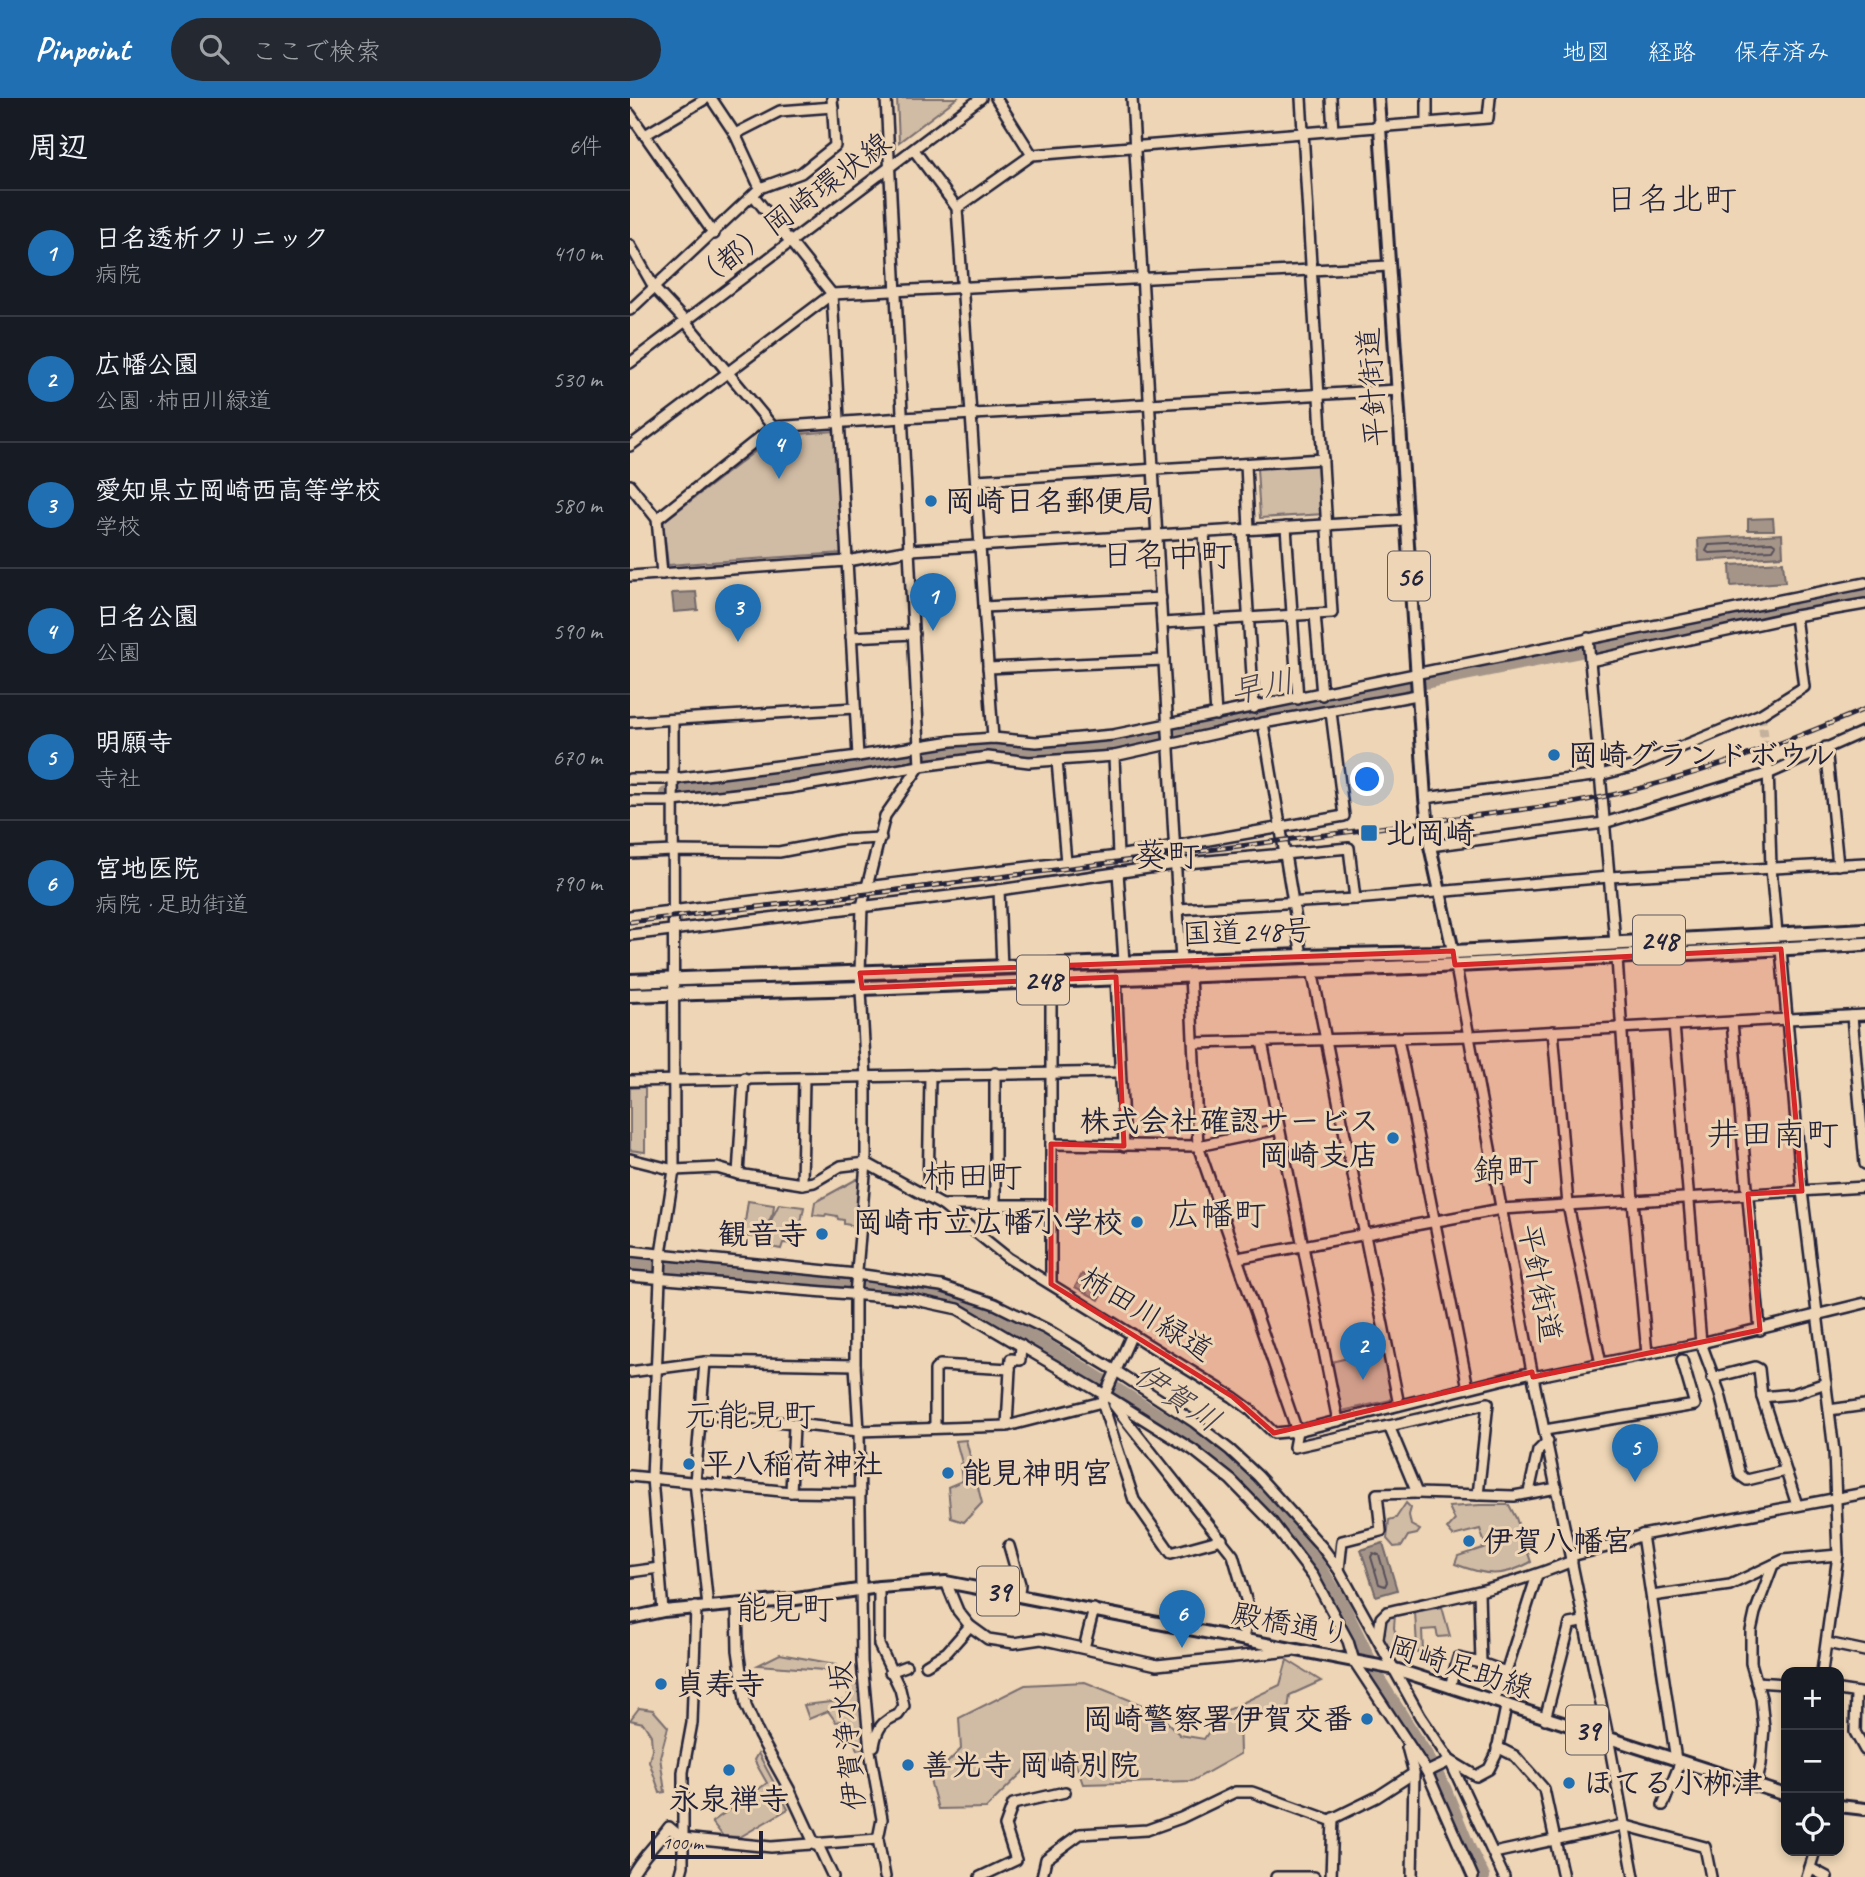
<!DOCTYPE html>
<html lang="ja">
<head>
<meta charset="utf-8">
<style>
	body { margin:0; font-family:Caveat,"Klee One",sans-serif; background:#242831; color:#f1f3f6 }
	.controls { position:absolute; right:21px; bottom:21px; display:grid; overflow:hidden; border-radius:14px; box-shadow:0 4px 10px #0003 }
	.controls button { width:63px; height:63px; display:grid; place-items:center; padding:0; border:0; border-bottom:2px solid #363941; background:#171b24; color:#f1f3f6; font:35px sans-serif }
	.scale { position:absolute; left:21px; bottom:18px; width:112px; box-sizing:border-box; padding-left:7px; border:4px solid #22223b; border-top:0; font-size:19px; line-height:24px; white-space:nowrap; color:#22223b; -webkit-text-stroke:5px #edd5b5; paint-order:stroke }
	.you { position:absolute; left:738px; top:682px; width:24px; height:24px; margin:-18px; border:5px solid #fff; border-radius:50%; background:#1a73e8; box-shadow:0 0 0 10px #1a73e833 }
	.badge { display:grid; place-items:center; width:46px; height:46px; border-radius:50%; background:#1f6fb2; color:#fff; font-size:23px; font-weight:700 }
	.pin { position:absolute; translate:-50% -58px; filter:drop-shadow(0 2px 4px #0008) }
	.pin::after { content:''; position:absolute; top:37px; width:24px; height:21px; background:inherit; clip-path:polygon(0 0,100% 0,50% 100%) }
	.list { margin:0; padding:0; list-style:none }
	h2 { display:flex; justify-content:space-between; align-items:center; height:91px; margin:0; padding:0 28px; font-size:30px }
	h2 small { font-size:23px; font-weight:400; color:#9ea1a6 }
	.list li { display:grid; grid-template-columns:46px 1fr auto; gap:21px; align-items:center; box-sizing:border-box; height:126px; padding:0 28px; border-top:2px solid #363941 }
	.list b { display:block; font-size:26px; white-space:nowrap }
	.list p { margin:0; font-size:23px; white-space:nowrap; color:#9ea1a6 }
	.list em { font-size:23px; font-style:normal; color:#9ea1a6 }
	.icon { flex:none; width:38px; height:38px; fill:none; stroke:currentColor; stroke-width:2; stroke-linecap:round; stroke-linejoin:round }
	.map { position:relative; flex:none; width:1235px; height:1779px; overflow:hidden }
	header { display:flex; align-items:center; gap:42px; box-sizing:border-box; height:98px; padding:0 35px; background:#1f6fb2; color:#fff }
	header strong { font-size:33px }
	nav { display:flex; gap:38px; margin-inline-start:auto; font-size:24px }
	.search { width:490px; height:63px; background:#242831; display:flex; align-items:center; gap:18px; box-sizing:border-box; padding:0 24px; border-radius:38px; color:#9ea1a6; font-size:26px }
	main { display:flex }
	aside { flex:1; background:#171b24 }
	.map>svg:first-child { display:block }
	.green { fill:#d0bba4; stroke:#796e70; stroke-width:2 }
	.water { fill:#a59589; stroke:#71676a; stroke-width:2 }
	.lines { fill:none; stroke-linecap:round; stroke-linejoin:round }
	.shore { stroke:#56505a; stroke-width:2 }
	.river { stroke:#a59589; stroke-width:14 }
	.minor-tunnel { stroke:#c4b19d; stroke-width:9; stroke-dasharray:9 4.5; stroke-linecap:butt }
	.minor-casing { stroke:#22223b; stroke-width:14 }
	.major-casing { stroke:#22223b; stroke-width:16 }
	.highway-casing { stroke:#22223b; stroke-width:18 }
	.minor { stroke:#edd5b5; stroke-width:9 }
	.major { stroke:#edd5b5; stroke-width:10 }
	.highway { stroke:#edd5b5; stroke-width:12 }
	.rail-casing { stroke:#22223b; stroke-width:5 }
	.rail { stroke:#edd5b5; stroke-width:2.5; stroke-dasharray:8; stroke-linecap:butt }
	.marked { fill:#d62828; fill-opacity:0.2; stroke:#d62828; stroke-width:5; stroke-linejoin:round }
	.poi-dot { fill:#1f6fb2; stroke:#edd5b5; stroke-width:2.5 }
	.labels { text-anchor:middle; stroke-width:6; stroke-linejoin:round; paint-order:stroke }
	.shield { fill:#edd5b5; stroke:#5f5860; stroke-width:2 }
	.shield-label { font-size:28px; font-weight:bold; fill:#22223b }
	.street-label { font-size:30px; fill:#22223b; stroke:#edd5b5 }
	.poi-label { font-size:30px; font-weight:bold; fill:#22223b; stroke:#edd5b5; text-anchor:start }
	.water-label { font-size:32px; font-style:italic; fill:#494452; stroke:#edd5b5 }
	.quarter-label { font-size:33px; fill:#22223b; stroke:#edd5b5 }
</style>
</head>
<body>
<header>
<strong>Pinpoint</strong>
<div class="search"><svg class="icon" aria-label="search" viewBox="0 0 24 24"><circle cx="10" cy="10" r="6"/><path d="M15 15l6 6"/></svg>ここで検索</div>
<nav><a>地図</a><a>経路</a><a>保存済み</a></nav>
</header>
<main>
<aside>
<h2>周辺<small>6件</small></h2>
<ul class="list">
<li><span class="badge">1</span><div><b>日名透析クリニック</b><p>病院</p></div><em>410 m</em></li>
<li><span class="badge">2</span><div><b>広幡公園</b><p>公園 · 柿田川緑道</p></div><em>530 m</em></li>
<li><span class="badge">3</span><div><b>愛知県立岡崎西高等学校</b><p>学校</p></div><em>580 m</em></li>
<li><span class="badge">4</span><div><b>日名公園</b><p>公園</p></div><em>590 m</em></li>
<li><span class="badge">5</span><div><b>明願寺</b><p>寺社</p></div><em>670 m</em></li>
<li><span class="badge">6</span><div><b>宮地医院</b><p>病院 · 足助街道</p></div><em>790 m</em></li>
</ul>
</aside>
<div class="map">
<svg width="1235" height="1779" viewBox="0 0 1235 1779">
	<rect width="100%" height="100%" fill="#edd5b5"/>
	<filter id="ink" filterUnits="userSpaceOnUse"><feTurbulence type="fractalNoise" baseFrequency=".0143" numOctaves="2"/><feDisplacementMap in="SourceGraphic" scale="14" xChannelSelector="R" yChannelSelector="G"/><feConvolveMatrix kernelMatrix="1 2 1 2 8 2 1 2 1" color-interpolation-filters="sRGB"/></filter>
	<g filter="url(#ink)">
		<g class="green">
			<path d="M267,0H327L269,44Z"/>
			<path d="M205,333L213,455L38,467L33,424L145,338Z"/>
			<path d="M691,366L694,416L630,420L627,370Z"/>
			<path d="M15,989V1054L0,1052V990Z"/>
			<path d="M227,1081L229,1082L226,1128L214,1126V1122L208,1121L207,1118L196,1116L195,1118L183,1117L185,1104Z"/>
			<path d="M118,1103L144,1107L143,1115L131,1140L113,1138Z"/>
			<path d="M149,1106L174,1109L167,1146L153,1145L151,1151L135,1148L133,1139Z"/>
			<path d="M755,1251L765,1301L712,1313L701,1264Z"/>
			<path d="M336,1342L352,1405L334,1424L321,1420L318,1389L332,1383L330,1366L332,1365L326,1343Z"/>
			<path d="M776,1405L781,1410L779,1417L781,1427L790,1432L787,1436L778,1438L772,1448L764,1449L757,1441L759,1422L766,1420Z"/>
			<path d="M850,1407H879L886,1420L901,1464C872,1480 856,1478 825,1466L828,1458L856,1449L850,1431L823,1438L817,1431L825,1422L819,1409Z"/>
			<path d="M812,1509L820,1538L808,1539L806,1531L792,1532L793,1553L761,1557L753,1541L757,1519L765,1516L764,1530L770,1551L787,1549L785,1514Z"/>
			<path d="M150,1556L205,1566L220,1586L231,1588L235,1650L227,1652L217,1622L206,1624L198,1613L179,1621L174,1607L218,1602V1585L207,1573L128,1567Z"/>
			<path d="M657,1562L691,1583L660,1597L658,1612L609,1619L610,1656L562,1683L453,1686L445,1664L404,1663L356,1710L308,1711L300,1682L331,1651L329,1620L395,1587L455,1584L525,1612L550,1637L574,1641L591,1615L650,1587Z"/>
			<path d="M9,1610L23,1612L38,1629L30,1659L35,1694L30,1695L19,1663L22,1651L21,1637L13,1625L0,1622Z"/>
			<path d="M128,1655L158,1711L110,1739L93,1738L82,1724L137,1685L124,1662Z"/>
		</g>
		<g class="water">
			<path d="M1143,420L1144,432H1118V421Z"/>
			<path d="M1152,436L1153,458L1069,463L1068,441Z"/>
			<path d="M1153,464L1155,484L1101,488L1100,467Z"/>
			<path d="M66,494L68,512L44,514L42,495Z"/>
			<path d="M452,1176L476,1190L469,1202L445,1189Z"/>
			<path d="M753,1445L767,1492L746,1498L731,1452Z"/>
		</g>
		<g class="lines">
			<g class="shore">
				<path d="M1142,444L1146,447L1143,452L1079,455L1076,453L1079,447Z"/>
				<path d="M743,1455L749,1457L757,1484L755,1488L749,1486L741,1459Z"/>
			</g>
			<g class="river">
				<path d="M36,696L366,646L408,654L485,646L1235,496"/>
				<path d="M0,1167L280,1192L315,1198L346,1210L410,1244L567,1342L619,1386L683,1459L711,1504L750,1584L796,1657L814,1690L839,1751L853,1779"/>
			</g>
			<path class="minor-tunnel" d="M1131,616L1138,667"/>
			<defs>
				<g id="minor">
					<path d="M81,0L105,36L130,90"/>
					<path d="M366,0L402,57"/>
					<path d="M502,0L551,862"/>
					<path d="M701,0L703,33"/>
					<path d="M0,16L84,136"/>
					<path d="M797,25V0"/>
					<path d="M105,36L150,13L203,9"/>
					<path d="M15,37L77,0"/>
					<path d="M284,52L327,110L363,640"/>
					<path d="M123,97L202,196L228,658"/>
					<path d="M327,110L402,57L858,20L860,0"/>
					<path d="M0,147L25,191L55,223L143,329"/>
					<path d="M0,212L130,90L171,75L205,48L202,0"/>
					<path d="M0,265L351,0"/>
					<path d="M0,348L202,196L759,168"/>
					<path d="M616,366L619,431"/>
					<path d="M346,382L693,361"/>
					<path d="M0,387L27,421L32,476"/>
					<path d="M27,421L143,329L273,320L767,292"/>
					<path d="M656,429L668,601"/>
					<path d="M613,432L624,610"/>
					<path d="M574,434L586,617"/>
					<path d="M0,478L217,463L280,452L776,422"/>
					<path d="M354,509L531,500"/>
					<path d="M685,516L692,597"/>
					<path d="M532,525L702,515L671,0"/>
					<path d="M221,539L284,536"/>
					<path d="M958,540L985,845"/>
					<path d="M960,563L1165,518L1235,506"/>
					<path d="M358,570L534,562"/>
					<path d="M0,624L225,610"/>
					<path d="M633,625L672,858"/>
					<path d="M1196,649L1208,767"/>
					<path d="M484,658L488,758"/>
					<path d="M427,663L436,764"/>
					<path d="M1138,667L1141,770L1147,835"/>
					<path d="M0,681H43L228,658L322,643L363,640L406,644L483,637L1235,485"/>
					<path d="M795,700L970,677L1005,668L1131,616L1174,589L1165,518"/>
					<path d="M0,703H43L159,690L290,668L358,659L399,664L484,658L633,625L787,597"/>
					<path d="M800,748L974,725L1140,675L1235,633"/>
					<path d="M0,755L43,753L149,754L212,742L251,740"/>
					<path d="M488,774L494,864"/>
					<path d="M369,792L372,870"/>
					<path d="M548,811L725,801L979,779L1235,765"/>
					<path d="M0,818L488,758L714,718L701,614"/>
					<path d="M0,837L369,792L546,766L719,750L725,801"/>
					<path d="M1151,851L1172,1093L1204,1353L1208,1457L1192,1574"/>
					<path d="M987,860L1003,1103L1017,1256"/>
					<path d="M825,864L903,1279L978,1639L1004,1779"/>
					<path d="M682,872L769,1307"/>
					<path d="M560,876L568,1048L667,1333L664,1349L759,1328L787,1395L884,1398L927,1390"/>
					<path d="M486,879L494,1048"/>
					<path d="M421,882V1186"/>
					<path d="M1222,918L1235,1066"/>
					<path d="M1102,924L1130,1232"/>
					<path d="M1044,927L1071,1245L1090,1296L1110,1377L1117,1382L1155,1373"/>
					<path d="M923,933L938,1107L971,1266"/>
					<path d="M768,941L838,1290"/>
					<path d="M632,944L708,1323"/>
					<path d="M564,945L840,938L1235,917"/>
					<path d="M365,975V1106"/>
					<path d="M0,983L490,974"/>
					<path d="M421,1046L568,1048L649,1031"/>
					<path d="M0,1061L44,1072L87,1070L108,1076L172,1086L184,1084L211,1068L236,1065L312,1107L378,1160L603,1299L618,1310L644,1335L667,1333L902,1274"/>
					<path d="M108,1076L114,980"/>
					<path d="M172,1086L174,980"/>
					<path d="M298,1100L300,977"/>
					<path d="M312,1107H421"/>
					<path d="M0,1153L226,1176L311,1188L365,1206L416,1231L486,1273L564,1324L600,1352L628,1378L692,1449L709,1472L790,1618L820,1663L874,1779"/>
					<path d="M608,1160L871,1111L1235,1089"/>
					<path d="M0,1178L281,1201L328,1211L475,1297L563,1352L601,1382L641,1423L683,1478L718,1543L724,1563L797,1674L843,1779"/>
					<path d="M502,1236L472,1304L504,1402L541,1455L592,1441"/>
					<path d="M75,1264L65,1384L78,1509"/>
					<path d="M380,1271L381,1261L390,1262L391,1247"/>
					<path d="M0,1274L75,1264L225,1267"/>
					<path d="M903,1279L1071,1245L1235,1205"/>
					<path d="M1082,1280L1125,1269L1129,1271L1132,1299L1167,1407"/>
					<path d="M1132,1299L1163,1296L1196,1285"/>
					<path d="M484,1307L603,1457L617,1505L618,1516L613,1541"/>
					<path d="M1199,1312L1235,1307"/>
					<path d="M72,1316L229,1333L377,1328L472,1304"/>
					<path d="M759,1328L858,1305L848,1397"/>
					<path d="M305,1330V1272L310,1267L380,1271L377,1328"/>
					<path d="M915,1332L1065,1307L1052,1262"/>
					<path d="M0,1378L161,1394L230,1395"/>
					<path d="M161,1394L164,1328"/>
					<path d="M899,1394L908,1353L918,1343"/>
					<path d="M1012,1437L1046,1662"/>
					<path d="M379,1448L390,1486L389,1496"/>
					<path d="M941,1458L985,1447L1012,1437L1235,1395"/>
					<path d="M709,1472L712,1443L751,1433L747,1396L787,1395"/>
					<path d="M0,1474L29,1470"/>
					<path d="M316,1484L328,1513L340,1528L358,1541L384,1545L411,1541L527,1567L661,1553"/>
					<path d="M1022,1498L1100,1487L1153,1462L1208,1457"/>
					<path d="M107,1506L108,1552L116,1608L129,1637L159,1691L185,1747"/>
					<path d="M33,1513L22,1380L31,1156L44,1072L43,622"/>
					<path d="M748,1540L751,1520L757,1514C820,1500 882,1488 942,1463"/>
					<path d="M1197,1545L1235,1553"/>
					<path d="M454,1550L464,1511"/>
					<path d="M851,1565L876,1574"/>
					<path d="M296,1567L317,1554L340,1528"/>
					<path d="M260,1574L276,1568"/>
					<path d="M1126,1584L1156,1586"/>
					<path d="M820,1589L828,1560L851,1565L849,1494"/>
					<path d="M1209,1592L1235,1596"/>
					<path d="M1226,1595L1225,1634L1235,1652"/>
					<path d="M863,1603L876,1574L907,1477"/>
					<path d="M915,1621L940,1526L952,1524"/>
					<path d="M244,1648C247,1630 252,1623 268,1617L274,1608L270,1591L249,1547V1489"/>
					<path d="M777,1649L784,1675L782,1779"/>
					<path d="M867,1649L885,1658L914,1691L933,1779"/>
					<path d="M821,1663L846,1678L859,1671L866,1657L876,1609"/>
					<path d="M797,1674L820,1663"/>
					<path d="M1126,1688L1131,1666L1134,1630L1131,1600L1121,1565V1533L1125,1515L1143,1467"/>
					<path d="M1033,1707L1051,1663"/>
					<path d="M188,1747L203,1779"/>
					<path d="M864,1755L993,1727L1075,1749L1081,1779"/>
					<path d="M1180,1770L1197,1779"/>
					<path d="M1,1779C10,1760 26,1747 39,1729L52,1740L141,1749L248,1741"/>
					<path d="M50,1779L53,1768V1674L62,1625L66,1509"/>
					<path d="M255,1779L248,1741L252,1721L240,1653L232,1564L229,1333L225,1267V1197L236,1065V980L230,875L232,808L255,718L290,668L256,0"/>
					<path d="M350,1779L386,1762L375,1728L383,1706L435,1694"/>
					<path d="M412,1779L416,1761L450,1736L517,1732L551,1720L605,1694H622L700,1722L747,1699L784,1675"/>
					<path d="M646,1779H684"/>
					<path d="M701,1779L703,1720"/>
					<path d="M1177,1779L1185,1753"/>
				</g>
				<g id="major">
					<path d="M748,0L795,700L800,748L823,853"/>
					<path d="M0,1520L33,1513L159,1502L249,1489L316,1484L765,1571L1156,1697"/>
					<path d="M1209,1708L1235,1711"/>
				</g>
				<g id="highway">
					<path d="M0,883L672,858L806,855L1235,832"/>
					<path d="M0,897L232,890L808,868L1235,846"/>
				</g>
			</defs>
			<use href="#minor" class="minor-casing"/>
			<use href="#major" class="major-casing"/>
			<use href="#highway" class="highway-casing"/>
			<use href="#minor" class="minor"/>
			<use href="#major" class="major"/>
			<use href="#highway" class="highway"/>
			<defs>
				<path id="rail" d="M0,824L254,794L942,705C1043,687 1140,651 1235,611"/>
			</defs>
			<use href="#rail" class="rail-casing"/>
			<use href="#rail" class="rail"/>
		</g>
	</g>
	<path class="marked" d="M1151,851L1172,1093L1118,1096L1130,1232L903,1279L902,1274L644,1335L603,1299L421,1186V1046L494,1048L486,879L232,890L230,875L823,853L825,867Z"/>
	<g class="poi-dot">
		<circle cx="301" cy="403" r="7"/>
		<circle cx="924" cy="657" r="7"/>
		<rect x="730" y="726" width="18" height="18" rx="3.5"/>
		<circle cx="763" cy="1040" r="7"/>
		<circle cx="507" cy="1124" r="7"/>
		<circle cx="192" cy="1136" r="7"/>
		<circle cx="59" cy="1366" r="7"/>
		<circle cx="318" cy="1375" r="7"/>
		<circle cx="839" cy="1443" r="7"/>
		<circle cx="31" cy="1586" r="7"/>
		<circle cx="737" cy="1621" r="7"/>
		<circle cx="278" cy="1667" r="7"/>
		<circle cx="99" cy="1672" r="7"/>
		<circle cx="939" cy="1685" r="7"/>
	</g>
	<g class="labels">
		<g class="shield">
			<rect x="758" y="453.5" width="42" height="49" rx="5"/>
			<rect x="1003" y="817.5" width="52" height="49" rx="5"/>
			<rect x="387" y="857.5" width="52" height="49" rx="5"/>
			<rect x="347" y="1468.5" width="42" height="49" rx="5"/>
			<rect x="936" y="1607.5" width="42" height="49" rx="5"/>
		</g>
		<g class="shield-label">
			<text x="779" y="488">56</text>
			<text x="1029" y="852">248</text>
			<text x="413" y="892">248</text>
			<text x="368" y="1503">39</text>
			<text x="957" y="1642">39</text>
		</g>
		<g class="street-label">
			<text transform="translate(161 113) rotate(-37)" y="10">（都）岡崎環状線</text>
			<text transform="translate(742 289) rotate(-94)" y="10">平針街道</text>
			<text transform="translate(617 834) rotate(-2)" y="10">国道248号</text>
			<text transform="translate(910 1185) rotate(79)" y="10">平針街道</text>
			<text transform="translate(517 1216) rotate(32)" y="10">柿田川緑道</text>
			<text transform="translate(661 1526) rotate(11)" y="10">殿橋通り</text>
			<text transform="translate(831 1569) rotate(17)" y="10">岡崎足助線</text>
			<text transform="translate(217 1638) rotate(-96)" y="10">伊賀浄水坂</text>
		</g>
		<g class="poi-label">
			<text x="315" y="413">岡崎日名郵便局</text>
			<text x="938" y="667">岡崎グランドボウル</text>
			<text x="755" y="745">北岡崎</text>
			<text x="749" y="1033" text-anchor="end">株式会社確認サービス<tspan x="749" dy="34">岡崎支店</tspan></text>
			<text x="493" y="1134" text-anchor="end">岡崎市立広幡小学校</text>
			<text x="178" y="1146" text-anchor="end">観音寺</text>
			<text x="73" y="1376">平八稲荷神社</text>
			<text x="332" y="1385">能見神明宮</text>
			<text x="853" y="1453">伊賀八幡宮</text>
			<text x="45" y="1596">貞寿寺</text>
			<text x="723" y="1631" text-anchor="end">岡崎警察署伊賀交番</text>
			<text x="292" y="1677">善光寺 岡崎別院</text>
			<text x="953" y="1695">ほてる小栁津</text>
			<text x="99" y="1711" text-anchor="middle">永泉禅寺</text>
		</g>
		<g class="water-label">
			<text transform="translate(632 588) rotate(-11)" y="11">早川</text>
			<text transform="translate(548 1299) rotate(34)" y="11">伊賀川</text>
		</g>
		<g class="quarter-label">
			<text x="1041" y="112">日名北町</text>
			<text x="537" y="468">日名中町</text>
			<text x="537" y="768">葵町</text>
			<text x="1143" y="1047">井田南町</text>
			<text x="876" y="1083">錦町</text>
			<text x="343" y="1089">柿田町</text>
			<text x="587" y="1127">広幡町</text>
			<text x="120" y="1328">元能見町</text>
			<text x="155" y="1521">能見町</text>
		</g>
	</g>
</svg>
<div class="controls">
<button>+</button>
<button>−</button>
<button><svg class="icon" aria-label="locate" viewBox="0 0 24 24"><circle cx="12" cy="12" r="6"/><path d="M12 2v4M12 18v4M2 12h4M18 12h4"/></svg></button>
</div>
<div class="scale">100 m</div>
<div class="you"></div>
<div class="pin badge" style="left:303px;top:533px">1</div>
<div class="pin badge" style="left:733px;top:1282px">2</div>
<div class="pin badge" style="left:108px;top:544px">3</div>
<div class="pin badge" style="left:149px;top:381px">4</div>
<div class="pin badge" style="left:1005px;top:1384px">5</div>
<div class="pin badge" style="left:552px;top:1550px">6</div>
</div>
</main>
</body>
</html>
